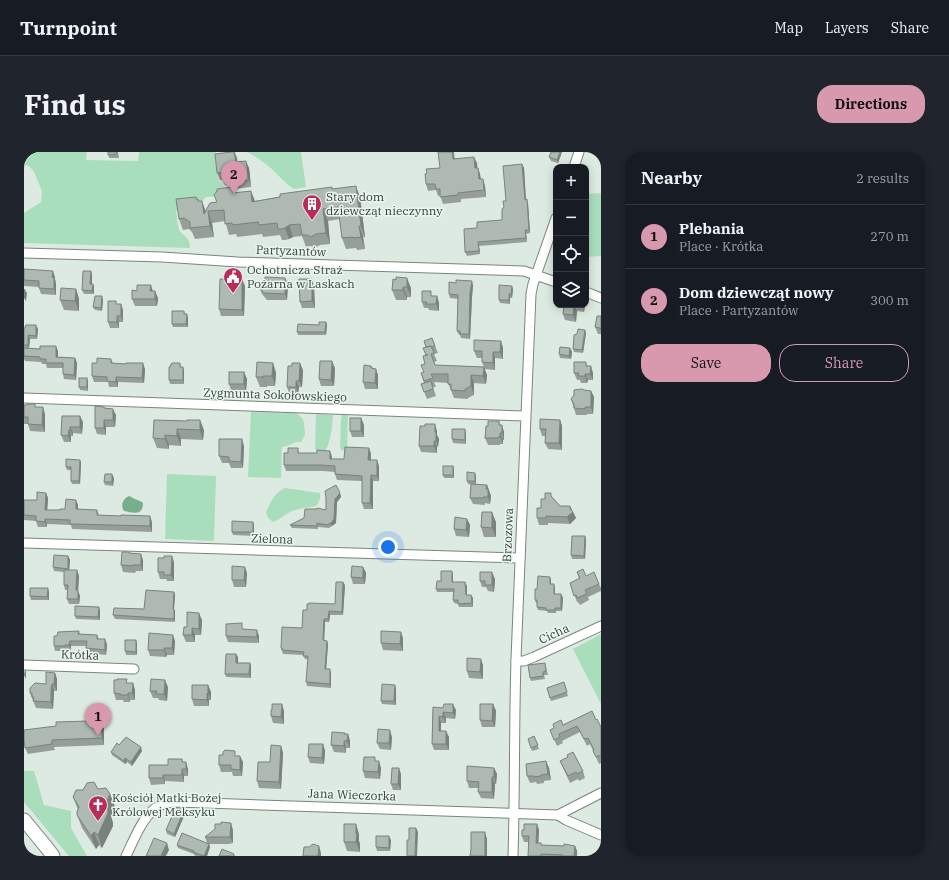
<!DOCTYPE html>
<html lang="en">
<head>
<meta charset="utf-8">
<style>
	body { margin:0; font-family:"IBM Plex Serif",serif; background:#20242c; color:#f1f3f6 }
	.controls { position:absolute; right:12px; top:12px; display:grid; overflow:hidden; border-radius:8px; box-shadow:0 2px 10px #0003 }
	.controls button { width:36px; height:36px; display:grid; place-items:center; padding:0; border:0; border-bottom:1px solid #363941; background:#171b24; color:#f1f3f6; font:20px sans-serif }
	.you { position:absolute; left:364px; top:395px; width:14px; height:14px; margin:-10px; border:3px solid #fff; border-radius:50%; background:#1a73e8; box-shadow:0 0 0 6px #1a73e833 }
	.badge { display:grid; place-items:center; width:26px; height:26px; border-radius:50%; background:#d899af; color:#111; font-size:13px; font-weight:700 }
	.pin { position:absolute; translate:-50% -33px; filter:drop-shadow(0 1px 2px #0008) }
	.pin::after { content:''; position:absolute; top:21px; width:14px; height:12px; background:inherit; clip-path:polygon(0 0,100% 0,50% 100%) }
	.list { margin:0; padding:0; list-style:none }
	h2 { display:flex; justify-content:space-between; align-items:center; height:52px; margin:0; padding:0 16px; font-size:17px }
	h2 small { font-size:13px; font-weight:400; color:#9ea1a6 }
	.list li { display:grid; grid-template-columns:26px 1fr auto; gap:12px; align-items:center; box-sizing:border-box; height:64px; padding:0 16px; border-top:1px solid #363941 }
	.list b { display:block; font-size:15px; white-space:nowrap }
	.list p { margin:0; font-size:13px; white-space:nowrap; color:#9ea1a6 }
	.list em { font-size:13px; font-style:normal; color:#9ea1a6 }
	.actions { display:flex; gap:8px; padding:12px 16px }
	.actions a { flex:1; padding:9px 0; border:1px solid #d899af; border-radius:16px; text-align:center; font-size:14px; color:#d899af }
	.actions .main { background:#d899af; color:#111 }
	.icon { flex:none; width:22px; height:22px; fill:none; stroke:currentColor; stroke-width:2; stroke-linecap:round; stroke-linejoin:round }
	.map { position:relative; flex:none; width:577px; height:704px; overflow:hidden; border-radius:16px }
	header { display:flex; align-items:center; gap:24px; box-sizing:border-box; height:56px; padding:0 20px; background:#171b24; border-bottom:1px solid #363941 }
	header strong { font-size:19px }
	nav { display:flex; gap:22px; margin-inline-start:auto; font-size:14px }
	.intro { display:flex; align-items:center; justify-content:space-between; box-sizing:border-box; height:96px; padding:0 24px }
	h1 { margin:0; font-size:28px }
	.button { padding:10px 18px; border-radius:16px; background:#d899af; color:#111; font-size:14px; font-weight:700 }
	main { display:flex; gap:24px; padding:0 24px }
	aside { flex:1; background:#171b24; border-radius:16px; box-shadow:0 2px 10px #0003 }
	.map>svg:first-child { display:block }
	.green { fill:#a9debd }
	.water { fill:#77ae8d }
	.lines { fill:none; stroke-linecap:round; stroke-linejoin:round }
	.street-casing { stroke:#7a857e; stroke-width:11 }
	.secondary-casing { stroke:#7a857e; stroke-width:15 }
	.street { stroke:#fff; stroke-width:9 }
	.secondary { stroke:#fff; stroke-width:13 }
	.wall { fill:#959f98 }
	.shaded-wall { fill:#79827c }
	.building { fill:#adb9b1; stroke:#79827c }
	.labels { text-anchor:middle; stroke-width:3; stroke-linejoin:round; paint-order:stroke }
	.poi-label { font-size:12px; fill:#393e3b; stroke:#eaf7ee; text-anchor:start }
	.street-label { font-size:12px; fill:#393e3b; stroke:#eaf7ee }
</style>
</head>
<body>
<header>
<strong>Turnpoint</strong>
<nav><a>Map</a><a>Layers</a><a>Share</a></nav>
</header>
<div class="intro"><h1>Find us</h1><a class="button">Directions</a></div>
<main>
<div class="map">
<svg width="577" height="704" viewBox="0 0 577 704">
	<rect width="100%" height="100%" fill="#ddeae1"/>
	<g class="green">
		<path d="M0,0H63L62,8L114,9L115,0H192L191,6L194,28L202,37V44L182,45L176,51L159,55L152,59C153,65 153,72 155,77C158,85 166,83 166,96L0,91V61L17,50L18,39L10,20L5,14L0,13Z"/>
		<path d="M223,0H277L282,35L270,37C262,32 256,25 249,18C241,11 232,4 223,0Z"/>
		<path d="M577,41V104L562,105V42Z"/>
		<path d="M227,260L273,261L279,267L280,272L281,283L277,290H272L263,294L258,295L257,326L224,325Z"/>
		<path d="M292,262L309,263C309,270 306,294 301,299C299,301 297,300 295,301L291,297Z"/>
		<path d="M318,263H324L323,299L317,298L316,295L317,267Z"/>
		<path d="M143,322L192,324L190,389L141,387Z"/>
		<path d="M261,336L296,341C297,345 295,350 292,354C283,356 274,356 266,360C260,363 255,368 249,370L244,366L242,360C247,350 250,341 261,336Z"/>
		<path d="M577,482V552L549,497Z"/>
		<path d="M0,619H10L20,653L47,659V676L63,704H45L0,650Z"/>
	</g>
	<path class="water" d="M105,344C108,345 108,346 111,347C114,349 116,348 119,351C119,364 109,361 100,359C96,353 99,347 105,344Z"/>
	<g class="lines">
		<defs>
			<g id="street">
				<path d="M550,15L555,0"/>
				<path d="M0,101L138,105L214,110L500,119L532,130"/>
				<path d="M562,140L577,146"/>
				<path d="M0,246L501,264"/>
				<path d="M0,391L496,406"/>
				<path d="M492,509H500L510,505L577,474"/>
				<path d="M0,513L110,517"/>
				<path d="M534,663L542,668L577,683"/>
				<path d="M102,704C110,688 120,660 137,653C141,651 147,650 152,650L534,663L577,641"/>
				<path d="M489,704C491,639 490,573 492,507C496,386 501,264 507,142L509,132L532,66"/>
			</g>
			<path id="secondary" d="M0,668L23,696L29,704"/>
		</defs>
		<use href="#street" class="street-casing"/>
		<use href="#secondary" class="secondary-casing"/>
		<use href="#street" class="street"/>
		<use href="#secondary" class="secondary"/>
	</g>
	<g class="wall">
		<path d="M84,0H94L95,6H85Z"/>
		<path d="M211,0L213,6V10L225,16L227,35L209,37L210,41L227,39L231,49L308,36L336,45L341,85H339L341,97L333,98L332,96L322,97L318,86L316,67L304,69L306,92L296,93L291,96L287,94L282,95L278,84L269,85L265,87L261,88H258L256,83L239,85L238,82L213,85L212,82L205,83L201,69L188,71L190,85L171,87L168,80L165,77L159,78L155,67L172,45V47H174L175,49L182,59L193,50L207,36L206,33H201L199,28H196L193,21Z"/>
		<path d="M538,0L534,11L527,9L525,5Z"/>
		<path d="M431,6L453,11V16H454L456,22L457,27H459L461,34L462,45L437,47V50L419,52L416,43L414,44L412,38L404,39L402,32L403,21L416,16Z"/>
		<path d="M498,12L500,16L502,47L504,51L506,81L502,82L503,90L455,94L456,102L443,104L441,100L453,76L478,68L480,55L482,49Z"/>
		<path d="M0,117L31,125V127L32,132V143L17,142L15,136V135L0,134Z"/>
		<path d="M68,122V132L70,135V142H60L58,138Z"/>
		<path d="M261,126L264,132L263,148H243L238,142L235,135Z"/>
		<path d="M369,127L387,136V145H383V148H372L368,138Z"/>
		<path d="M449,133L448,145L446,187L437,186L436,183H435L433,179L434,147L426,146L425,142Z"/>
		<path d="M221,134L220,164H197L195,157Z"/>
		<path d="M290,134L291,156H278L276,150Z"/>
		<path d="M52,137L55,147V159L40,158L36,148Z"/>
		<path d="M489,137L488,146H486V152L476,151L475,148Z"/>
		<path d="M129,139L134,146L133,154H111L108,147Z"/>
		<path d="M409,144H413L415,151V159L405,158L404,156H400L398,150Z"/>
		<path d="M79,148L78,159L71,158L69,155Z"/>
		<path d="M93,152H97L99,158V170H95V176H86L84,170Z"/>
		<path d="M540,153H561L560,160L553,159L552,170L541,168L539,162Z"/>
		<path d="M160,159L161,162H163L164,166V175H149L148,172Z"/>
		<path d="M577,164V182H574L571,175Z"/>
		<path d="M302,170L303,173L302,183H274L273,180Z"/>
		<path d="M0,176L14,177L13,187H6L5,196L34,199V205L51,206L53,211L52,228L40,227L39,222V216H23L22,212H18L17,210L1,209L0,207Z"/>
		<path d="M562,181L559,201L550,200L549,197L553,182Z"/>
		<path d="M408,186L414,201L410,202L413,209L410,210L411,213L460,215L458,210V206H453L450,199L477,189L479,196V207L471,206V218L460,217L463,223L462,232L450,231V243L444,246V247L430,246L424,231L410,230L412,235H409L412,244L403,247L397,232L400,231L397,221L400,220L401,212L402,195Z"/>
		<path d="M546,196L548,200L547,207L536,206L535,202Z"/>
		<path d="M87,207L89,211L121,217L120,231L94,230V235H85L84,230H70L68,224L73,211Z"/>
		<path d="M562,210L563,214L569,221V228H564L563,231H557L556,228H553L550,221Z"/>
		<path d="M156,211L157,215H159L160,219V232H146L145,228L146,215Z"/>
		<path d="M249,211L252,221L251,234H243V235H236L232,225Z"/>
		<path d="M347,214L349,216L354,223V237H341L339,230Z"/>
		<path d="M311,216L310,234H297L295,227Z"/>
		<path d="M279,218L278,235H275L274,242L265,241L263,235Z"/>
		<path d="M220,220L223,227L222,239L207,238L205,232Z"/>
		<path d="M63,226L64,230V239L56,238L55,235Z"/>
		<path d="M560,238L567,239L570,245L569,262H563V263H552L547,247Z"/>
		<path d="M0,253L12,255L21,262V280L6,279L4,272H0Z"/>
		<path d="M80,255L81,256L92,263L91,275H82V283L73,282L71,276Z"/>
		<path d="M38,264L59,270L58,282L49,281V284H47V290H40L37,283Z"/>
		<path d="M337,266L340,273V285H328L326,279Z"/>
		<path d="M130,268L180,278L179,288L157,287V294L145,293V297L133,296L129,286Z"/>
		<path d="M536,268L538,274V298L524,297L521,291L522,284H518L516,277Z"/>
		<path d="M475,269L476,273L480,280V288H479V292H476V293H464L461,286L464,274Z"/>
		<path d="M413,279V283L415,287L414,295H413V301L397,300L395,294Z"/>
		<path d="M442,281V292L429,291L428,287Z"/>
		<path d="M220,294L219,316H207L205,311H198L195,304Z"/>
		<path d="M274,296L275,301L308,305V307H320L345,296L347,302V308L355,314V329H349V357H340L338,351V329L313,328L311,322V320L299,319H262L260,313L264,301Z"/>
		<path d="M56,308L57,311L56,332H48L47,329V318H43L42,315Z"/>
		<path d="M429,314L430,318V326H420L419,323Z"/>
		<path d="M452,324V333L444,332L443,329Z"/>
		<path d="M90,326L89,334L81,333L80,330Z"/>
		<path d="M463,333L467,344L466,352L461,351V353L449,352L446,346Z"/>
		<path d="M22,341L24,346L23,358H36L54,353V357L73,358L75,363L128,370V380L48,377L47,373L23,372V375H14L12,369L0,368V348H13Z"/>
		<path d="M316,341L317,345L313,350L312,371L308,374L305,376L294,375V377L268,376L266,373L302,358Z"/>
		<path d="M529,346L536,354L548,358L552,366L546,372L524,371V373H515L513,366L517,356Z"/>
		<path d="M443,367L446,373L445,385L432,384L430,377Z"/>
		<path d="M229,370L230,373V384L209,383L208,380Z"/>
		<path d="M472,370V385H460L457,375Z"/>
		<path d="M561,384L562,388L561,407H548L547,403Z"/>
		<path d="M105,400L106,401L119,408V419H112L111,421L99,420L97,413Z"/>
		<path d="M44,404L46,408L45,418H53L55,424L54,439L56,444L55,452H45L43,447L44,438H41L40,433V420L30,419L29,415Z"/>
		<path d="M150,410V429H143L142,427H136L134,420Z"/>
		<path d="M339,415L342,421L341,432H329L327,425Z"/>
		<path d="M553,420L562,424L575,432L577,436V439L564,445L565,448L556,453L554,450H553L546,431L555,427Z"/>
		<path d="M223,421L222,435H210L208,428Z"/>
		<path d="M429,423V430L443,434V443H447L449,446V455H435L434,452L430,451L429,448V440H413L412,437L417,429Z"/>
		<path d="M471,427L470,440L464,439L462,435H458L456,429Z"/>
		<path d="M527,428V432L531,436V442H537L539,446L538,459H532V461H524L523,459L514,458L513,455V451H512L511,448L513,437Z"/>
		<path d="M321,433L319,463H306L305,470H301L300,488L303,489L304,492L302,517L307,521V536L283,534L282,530L284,507H281L279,503L259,502L257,496L278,476L283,458L311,452Z"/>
		<path d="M25,440V448H7L6,444Z"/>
		<path d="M150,440L151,443L150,457L151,460V470L91,467L89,463L120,457Z"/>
		<path d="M76,458V468L52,467L51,464Z"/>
		<path d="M178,468L177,483H171V490H162L159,483L163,475Z"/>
		<path d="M221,477L235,484V491L204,490L202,484Z"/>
		<path d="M55,479L56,482L73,483L75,487H81L83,493L82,503L64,501L62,496V494H47V498H43V499H31L30,494L33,484Z"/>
		<path d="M379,486V499L359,498L357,491Z"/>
		<path d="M112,488L113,492V503H102L101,499Z"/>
		<path d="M151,489L150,503H143L142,505L126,504L124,498Z"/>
		<path d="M214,505V511H226L227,514V526L202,525L201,522Z"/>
		<path d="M521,511L524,523H520L521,527L507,529L506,526Z"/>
		<path d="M459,513V527L445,526L443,519Z"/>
		<path d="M31,521L33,527V539H30L29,557L12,556L6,541L22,532Z"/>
		<path d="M540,530L544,544L527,549L523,536Z"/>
		<path d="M104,531H109L111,538V548H106V550H100L99,548H92L90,541Z"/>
		<path d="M184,533L187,540V548H185V554H170L168,547Z"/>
		<path d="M144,535L143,549L135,548L134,546H129L126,539Z"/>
		<path d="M372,536V553L358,552L357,549Z"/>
		<path d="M469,552L472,559L471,575H458L456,568Z"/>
		<path d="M409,555L432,558L431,567L422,566V571H417V579L425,585V598H410L408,592Z"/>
		<path d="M260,559V572L249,571L247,564Z"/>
		<path d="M77,562L80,569V593L30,595L31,598L4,602L1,596L65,569Z"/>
		<path d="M572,568L577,575V611L575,612L566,592L563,594L556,580L538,589L539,591L533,594L526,578L539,573Z"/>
		<path d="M321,581V582H324L326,589V596H322V601L310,600L307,593Z"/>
		<path d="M510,584L515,597L508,599L504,587Z"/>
		<path d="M368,585L367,598L356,597L353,591Z"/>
		<path d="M299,592L301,599L300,612L286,611L284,605Z"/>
		<path d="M257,594L259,601L257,637L235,636L233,629Z"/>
		<path d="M118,599L108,614L103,610L101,612L88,603L87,600Z"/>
		<path d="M213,604L219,610L218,624H209L208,620H197L195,613Z"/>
		<path d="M158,607L159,610L164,617V624H160V630L141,629V632L127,633L125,626L144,613Z"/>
		<path d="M353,609L357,616L356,627L341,626L339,619Z"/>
		<path d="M522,609L525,616L527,628L520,629V631L513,632L512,630L506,631L503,624Z"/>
		<path d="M536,609L559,619L561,626L555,629L554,627L546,631L539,616Z"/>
		<path d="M470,616L473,622L472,632H471L470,647L457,646L454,640V636H445L443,629Z"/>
		<path d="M377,622V638H369L367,632Z"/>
		<path d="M74,637L86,642L91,655L87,664L89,671V674L78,696L75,693L72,697L58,676L53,663L54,658L49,645Z"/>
		<path d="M161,662L151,685L143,682L142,678Z"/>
		<path d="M513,672L515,678L514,691H517L518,693L540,694H551L553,699V704H504V690H500L498,684L500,678Z"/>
		<path d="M209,678V691L205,692H185L186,695L183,704H172L170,703V702L154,696L153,693L183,691L181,685Z"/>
		<path d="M335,682V689L336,692V700L323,699L320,690Z"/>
		<path d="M367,688L366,699H353L352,695Z"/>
	</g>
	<g class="shaded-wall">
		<path d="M210,0L213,6L214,17L212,10Z"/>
		<path d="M428,0H430L431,13L429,7Z"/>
		<path d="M536,0H538L534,11L533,8Z"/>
		<path d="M450,5L453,11L454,23L451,16Z"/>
		<path d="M222,9L225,16L227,35L225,28Z"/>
		<path d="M498,12L500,16L502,51L501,48Z"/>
		<path d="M454,16L456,22L457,34L455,27Z"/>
		<path d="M459,27L461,34L462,45L460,38Z"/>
		<path d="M332,34L336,45L341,85L337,74Z"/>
		<path d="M227,39L231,50H228Z"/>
		<path d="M503,47L504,51L506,81L505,78Z"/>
		<path d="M178,49L182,60L180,62Z"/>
		<path d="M299,57L304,69L306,92L302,81Z"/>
		<path d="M184,59L188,71L190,85L186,74Z"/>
		<path d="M265,73L269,85L265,87L261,76Z"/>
		<path d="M335,74L339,85L341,97L337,85Z"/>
		<path d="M501,78L502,82L503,90L502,86Z"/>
		<path d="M454,90L455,94L456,102L455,99Z"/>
		<path d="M29,119L31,125V127L32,132V143L30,137L28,125Z"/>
		<path d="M67,119L68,122V135L66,132Z"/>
		<path d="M261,126L264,132L263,148L261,142Z"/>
		<path d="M383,126L387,136V145L383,135Z"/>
		<path d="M218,127L221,134L220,164L218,158Z"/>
		<path d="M288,127L290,134L291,156L288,149Z"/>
		<path d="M448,129L449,133L448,145L446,187L445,182L446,141Z"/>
		<path d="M69,132L70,135V142L68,139Z"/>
		<path d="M127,133L129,140L126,139Z"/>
		<path d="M488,134L489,137L488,146L487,142Z"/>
		<path d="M379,135L383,145V148L379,138Z"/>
		<path d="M52,137L55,147V159L51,149Z"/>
		<path d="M1,138L3,141L2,149L0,146Z"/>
		<path d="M131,139L134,146L133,154L131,147Z"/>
		<path d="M485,142L486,146V152L485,148Z"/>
		<path d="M78,144L79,148L78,159L77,156Z"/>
		<path d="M413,144L415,151V159L412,152Z"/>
		<path d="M97,152L99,158V170L97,164Z"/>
		<path d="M550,153L553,159L552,170L549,163Z"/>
		<path d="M558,153H561L560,160Z"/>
		<path d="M163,162L164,166V175L162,172Z"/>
		<path d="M93,164L95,170V176L93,170Z"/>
		<path d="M302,170L303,173L302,183L301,180Z"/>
		<path d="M12,173L14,177L13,187L12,184Z"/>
		<path d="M561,178L562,181L559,201L558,198Z"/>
		<path d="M4,183L6,187L5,196L4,193Z"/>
		<path d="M477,189L479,196V207L476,200Z"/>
		<path d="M32,194L34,199V210L32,205Z"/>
		<path d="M546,196L548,200L547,207L545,204Z"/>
		<path d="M469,200L471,206V218L469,211Z"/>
		<path d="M51,206L53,211L52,228L50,223Z"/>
		<path d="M308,209L311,216L310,234L307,228Z"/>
		<path d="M119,211L121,217L120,231L118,226Z"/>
		<path d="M249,211L252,221L251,234L248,224Z"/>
		<path d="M276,211L279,218L278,235L275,229Z"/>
		<path d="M567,214L569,221V228L566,222Z"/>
		<path d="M159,215L160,219V232L159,228Z"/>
		<path d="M460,215L463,223L462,232L459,224Z"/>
		<path d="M352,217L354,223V237L351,231Z"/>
		<path d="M220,220L223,227L222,239L220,232Z"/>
		<path d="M561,222L564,228L563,231L561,224Z"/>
		<path d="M447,223L450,231V243L447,234Z"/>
		<path d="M239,224L243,234V235L239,225Z"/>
		<path d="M92,225L94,230V235L92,230Z"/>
		<path d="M63,226L64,230V239L63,235Z"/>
		<path d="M272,229L275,235L274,242L272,235Z"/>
		<path d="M567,239L570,245L569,262L567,255Z"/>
		<path d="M19,255L21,262V280L18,273Z"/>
		<path d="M89,257L92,263L91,275L89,268Z"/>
		<path d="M56,264L59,270L58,282L56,275Z"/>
		<path d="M337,266L340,273V285L337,279Z"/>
		<path d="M80,268L82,275V283L80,276Z"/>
		<path d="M176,268L180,278L179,288L176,278Z"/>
		<path d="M536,268L538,274V298L535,291Z"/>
		<path d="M411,272L413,279V283L415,287L414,295L412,289L411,280Z"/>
		<path d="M478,273L480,280V288L478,281Z"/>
		<path d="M46,275L49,281V284L46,278Z"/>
		<path d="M153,277L157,287V294L153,284Z"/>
		<path d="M441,277L442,281V292L441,288Z"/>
		<path d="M45,278L47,284V290L44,284Z"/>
		<path d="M476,281L479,288V292L476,285Z"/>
		<path d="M141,283L145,293V297L141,287Z"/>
		<path d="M218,287L220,294L219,316L217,310Z"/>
		<path d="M410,289L413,295V301L410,294Z"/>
		<path d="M345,296L347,302L346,314L344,308Z"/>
		<path d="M306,299L308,305V313L306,307Z"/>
		<path d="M56,308L57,311L56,332L55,329Z"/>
		<path d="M353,308L355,314V329L353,324Z"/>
		<path d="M429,314L430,318V326L429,323Z"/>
		<path d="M451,321L452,324V333L451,329Z"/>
		<path d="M88,322L90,326L89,334L88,330Z"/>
		<path d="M347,323L349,329V357L346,351Z"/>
		<path d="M463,333L467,344L466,352L464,345L462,337Z"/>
		<path d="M22,341L24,346L23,363L21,358Z"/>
		<path d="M316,341L317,345L313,350L312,371L308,374L307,371L311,347Z"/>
		<path d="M52,348L54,353V362L52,357Z"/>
		<path d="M546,354L552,366L546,372L543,365Z"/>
		<path d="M468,360L472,370V385L468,376Z"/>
		<path d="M126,364L128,370V380L126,374Z"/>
		<path d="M21,367L23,372V375L21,370Z"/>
		<path d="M443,367L446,373L445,385L442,378Z"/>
		<path d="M229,370L230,373V384L229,380Z"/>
		<path d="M561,384L562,388L561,407L560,404Z"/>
		<path d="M117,402L119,408V419L117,413Z"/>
		<path d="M44,404L46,408L45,420L44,417Z"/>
		<path d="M148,404L150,410V429L147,423Z"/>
		<path d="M221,415L223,421L222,435L220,428Z"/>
		<path d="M339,415L342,421L341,432L339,426Z"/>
		<path d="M53,418L55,424L54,439L56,444L55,452L54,447L52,438Z"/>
		<path d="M428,419L429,423V433L428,430Z"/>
		<path d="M468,420L471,427L470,440L468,433Z"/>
		<path d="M526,425L527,428V436L526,432Z"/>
		<path d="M319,430L321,433L319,463L318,460Z"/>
		<path d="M441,430L443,434V446L442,443Z"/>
		<path d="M530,432L531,436V446L530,442Z"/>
		<path d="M24,436L25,440V448L23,445Z"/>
		<path d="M150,440L151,443L150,457L151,460V470L150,467L149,457Z"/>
		<path d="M537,442L539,446L538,459L537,456Z"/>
		<path d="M447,443L449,446V455L448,451Z"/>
		<path d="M75,455L76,458V468L74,465Z"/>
		<path d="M305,459L306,463L305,470L304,467Z"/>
		<path d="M175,461L178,468L177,483L175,477Z"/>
		<path d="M300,467L301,470L300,492L299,488Z"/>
		<path d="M168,476L171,483V490L168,483Z"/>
		<path d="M233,478L235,484V491L233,485Z"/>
		<path d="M377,480L379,486V499L376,492Z"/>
		<path d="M149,483L151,489L150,503L148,496Z"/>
		<path d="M81,487L83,493L82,503L81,498Z"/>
		<path d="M112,488L113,492V503L112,500Z"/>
		<path d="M46,489L47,494V498L45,493Z"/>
		<path d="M303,489L304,492L302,520L301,517Z"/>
		<path d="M140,496L143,503L142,505L140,498Z"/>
		<path d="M212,502L214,505V514L212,511Z"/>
		<path d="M457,507L459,513V527L456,520Z"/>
		<path d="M226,511L227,514V526L225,522Z"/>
		<path d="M1,517L2,520V527L0,523Z"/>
		<path d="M306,517L307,521V536L306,532Z"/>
		<path d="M31,521L33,527V539L30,532Z"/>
		<path d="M141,528L144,535L143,549L140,542Z"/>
		<path d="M109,531L111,538V548L108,541Z"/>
		<path d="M28,532L30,539L29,557L27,550Z"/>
		<path d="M184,533L187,540V548L184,542Z"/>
		<path d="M371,533L372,536V553L370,549Z"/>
		<path d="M104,541L106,548V550L104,543Z"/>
		<path d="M183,541L185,548V554L183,548Z"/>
		<path d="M258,552L260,559V572L257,565Z"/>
		<path d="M429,552L432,558L431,567L429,561Z"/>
		<path d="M469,552L472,559L471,575L468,569Z"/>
		<path d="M419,560L422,566V571L419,565Z"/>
		<path d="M77,562L80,569V593L78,586Z"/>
		<path d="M415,564L417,571V585L415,579Z"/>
		<path d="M366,578L368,585L367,598L365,591Z"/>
		<path d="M422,579L425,585V598L422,592Z"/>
		<path d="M324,582L326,589V596L323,589Z"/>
		<path d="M320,589L322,596V601L320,594Z"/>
		<path d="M299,592L301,599L300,612L298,606Z"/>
		<path d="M257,594L259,601L257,637L255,630Z"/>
		<path d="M117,595L118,599L108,614L107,610Z"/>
		<path d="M216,604L219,610L218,624L216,618Z"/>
		<path d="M101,606L103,610L101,612L100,609Z"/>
		<path d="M355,609L357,616L356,627L354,620Z"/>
		<path d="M522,609L525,616L527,628L524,622Z"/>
		<path d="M162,610L164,617V624L162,617Z"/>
		<path d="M375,616L377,622V638L374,632Z"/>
		<path d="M470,616L473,622L472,632L470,625Z"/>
		<path d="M158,617L160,624V630L158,623Z"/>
		<path d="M139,623L141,629V632L139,626Z"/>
		<path d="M468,625L471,632L470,647L468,640Z"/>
		<path d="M86,642L91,655L87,664L89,671V674L78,696L74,683L81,653Z"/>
		<path d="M160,658L161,662L151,685L150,682Z"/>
		<path d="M207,671L209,678V691L206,685Z"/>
		<path d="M332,672L335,682V689L336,692V700L332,690Z"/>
		<path d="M513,672L515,678L514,697L512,691Z"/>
		<path d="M392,676L394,680L393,704H391Z"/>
		<path d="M70,680L75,693L72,697L67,684Z"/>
		<path d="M461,680L463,687V704H461Z"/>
		<path d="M365,684L367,688L366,699L365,696Z"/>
		<path d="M143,691L145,698L142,704H137Z"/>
		<path d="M185,692L186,695L183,704H180Z"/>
		<path d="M295,694L297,701V704H294Z"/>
		<path d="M551,694L553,699V704H550Z"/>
	</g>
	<g class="building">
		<path d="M84,0H93V2L84,3Z"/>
		<path d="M207,0H210L212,10L222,9L225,28L205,31V26L199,27L198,21H193L191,2Z"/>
		<path d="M414,0H428L429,7L450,5L451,16H454L455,27H459L460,38L434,41V43L416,45V37H412L411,32H402L401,22L403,21L402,17L416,16Z"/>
		<path d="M527,0H536L533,8L525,5Z"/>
		<path d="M498,12L501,48L503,47L505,78H501L502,86L454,90L455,99L441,100L440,77L453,76V70L478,68V57L480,55L479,49H482L479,14Z"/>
		<path d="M332,34L337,74H335L337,85L329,86V85L318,86L314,55L299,57L302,81L292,82L287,85L283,83H278L276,72L265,73L261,76L257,77H254L253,71L235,73L234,70L209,73L208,71L201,72L200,58L184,59L186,74L166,76V70L160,66L155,67L152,47L172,45V47H174V49H178L180,62L186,51L193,50L190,43L193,39V37L208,35L209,41L227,39L228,50L256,45V42L308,35V37Z"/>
		<path d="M0,117L29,119L28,125L30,126V137L15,136V129L0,128Z"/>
		<path d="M59,119H67L66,132H69L68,139L58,138Z"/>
		<path d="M241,125L261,126V142L240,141L235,135L240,131Z"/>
		<path d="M372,125L383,126V135H379V138H368L369,127L372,128Z"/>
		<path d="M196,127H218V158L195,157Z"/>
		<path d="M275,127H288V149L276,150Z"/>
		<path d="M432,128L448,129L446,141L445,182H436V179H433L434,143L425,142V130L432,131Z"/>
		<path d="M113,133H127L126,139H131V147H108V138L113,139Z"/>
		<path d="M475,133L488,134L487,142H485V148H475Z"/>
		<path d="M37,136L52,137L51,149L36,148Z"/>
		<path d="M0,137L1,138L0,146Z"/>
		<path d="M398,139H407V144H413L412,152H402L403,150H398Z"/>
		<path d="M71,144H78L77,156L69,155Z"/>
		<path d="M84,149H92V152H97V164H93V170H84Z"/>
		<path d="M540,153H550L549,163L539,162Z"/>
		<path d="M148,159H160V162H163L162,172H148Z"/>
		<path d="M573,164H577V178L576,176L571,175Z"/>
		<path d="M295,170H302L301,180H273L274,172L295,173Z"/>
		<path d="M2,173H12V184L4,183V193H0V176H1Z"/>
		<path d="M554,177L561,178L558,198L549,197L550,183L553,182Z"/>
		<path d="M408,186L411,194L408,195L407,194L402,195L400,189Z"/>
		<path d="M450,188L477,189L476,200H469V211L458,210V199H450Z"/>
		<path d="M16,194H32V205L51,206L50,223L39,222V211H22V207H16V205L0,204V196L16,197Z"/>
		<path d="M407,194L410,201L407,202L411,213L460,215L459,224L447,223V234L441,237V239L427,238V232H424V222H407L409,226L400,229L397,221L400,220L397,213L401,212L399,204L404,203H402L399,196Z"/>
		<path d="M536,195L546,196L545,204L535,202Z"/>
		<path d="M73,206L87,207V211L102,212V211H119L118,226L92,225V230L83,229V225L68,224V211H73Z"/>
		<path d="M296,209H308L307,228L295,227Z"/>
		<path d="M233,210L249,211L248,224H239V225H232Z"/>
		<path d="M550,210H562V214H567L566,222H561V224H554L555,221H550Z"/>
		<path d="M148,211H156V215H159V228H145V215H146L147,212H148Z"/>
		<path d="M268,211H276L275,229H272V235H263L264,214H268Z"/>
		<path d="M340,213L347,214V216L352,217L351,231L339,230Z"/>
		<rect x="205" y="220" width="15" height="12"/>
		<rect x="55" y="226" width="8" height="9"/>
		<path d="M407,229L409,237L400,240L397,232Z"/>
		<path d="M558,237L560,238L567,239V255H561V257L550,256V252L547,247L550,243V238Z"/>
		<path d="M3,252H11V255H19L18,273L4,272V265H0V253H3Z"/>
		<path d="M71,254L80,255V256L89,257V268H80V276H71Z"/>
		<path d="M38,264H56V275H46V278H45L44,284L37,283Z"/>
		<rect x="326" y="266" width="11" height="13"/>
		<path d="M516,267L536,268L535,291H521L522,277H516Z"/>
		<path d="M130,268L163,269V268H176V278L153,277V284L141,283V287L129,286Z"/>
		<path d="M464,269H475V273H478V281H476V285H474V286H461L462,274H464Z"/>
		<path d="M401,272H411V280H412V289H410V294H395L396,274H401Z"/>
		<path d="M428,277H441V288L428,287Z"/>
		<path d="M195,287H218L217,310L205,309V305L195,304Z"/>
		<path d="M321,295L345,296L344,308H353V324L347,323L346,351H338V324L311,322V314L296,313H260V301H264V296H274V301H293V298L306,299V307H320Z"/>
		<path d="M42,307L56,308L55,329H47V315H42Z"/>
		<rect x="419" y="314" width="10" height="9"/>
		<path d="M443,320L451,321V329H443Z"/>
		<path d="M81,322H88V330H80Z"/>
		<path d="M447,332L463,333L462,337H464V345H459V346H446Z"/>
		<path d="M312,333L316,341L311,347L310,367L307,371L303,373L293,371V374L266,373L280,366L281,357H293V356L302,358V346L301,339Z"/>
		<path d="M13,340L22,341L21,358H36V357H41L42,347L52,348V357L73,358V363L97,364V363L126,364V374L46,372V368L21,367V370L12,369V364L0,363V348H13Z"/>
		<path d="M521,341H527V344L536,354H546V357L549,360L543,365L522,364V366H513V356H517V347H521Z"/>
		<path d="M458,360H468V376L457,375Z"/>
		<path d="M431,365L443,367L442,378L430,377Z"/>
		<path d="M208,369L229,370V380H208Z"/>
		<path d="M548,384H561L560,404L547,403Z"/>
		<path d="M98,400H105V401L117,402V413H109V414L97,413Z"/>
		<path d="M30,403L44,404V417L29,415Z"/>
		<path d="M140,404H148L147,423H140V420H134V406H140Z"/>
		<path d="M208,414L221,415L220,428H208Z"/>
		<path d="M328,414L339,415V426L327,425Z"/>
		<path d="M559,417L562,424L570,420L575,432L561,438L563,442L553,446L552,443L550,444L546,431L556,426L553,420Z"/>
		<path d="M40,418H53L52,438H54V447H43L44,433H40Z"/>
		<path d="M417,419H428V430H441L442,443H447L448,451L434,452V448H429L430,437H412L413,429H417Z"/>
		<path d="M456,420H468V433H461V429H456Z"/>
		<path d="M514,424L526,425V432H530V442H537V456H531V458H522V456L513,455V448H511V437H513Z"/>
		<path d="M312,430H319L318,460L305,459L304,467H300L299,488L303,489L301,517H306V532L282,530L284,504H279L280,500L258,498V496H257L258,475L278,476L279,458H283V452H285V451L311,452Z"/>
		<path d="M6,436H24L23,445L6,444Z"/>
		<path d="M122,438L150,440L149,457H150V467L89,463L90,456L120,457Z"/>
		<path d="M51,454L75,455L74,465L51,464Z"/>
		<path d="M163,460L175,461V477L168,476V483H159L160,475H163Z"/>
		<path d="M218,471V477L233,478V485L202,484V472Z"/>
		<path d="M55,479L54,482L73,483V487H81V498L62,496L63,489H46L45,493H41V494H30V484H33L34,480Z"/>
		<path d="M357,479L377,480L376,492L357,491Z"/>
		<path d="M125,481L149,483L148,496H140V498H124Z"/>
		<path d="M101,488H112V500L101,499Z"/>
		<path d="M202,502H212V511H226L225,522H201Z"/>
		<path d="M443,506L457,507L456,520L443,519Z"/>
		<path d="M521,511L522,519L519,520V524L506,526L504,513Z"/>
		<path d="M22,520L31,521L30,532H28L27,538V550L9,549L10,545H8V541H6V536L11,531L22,532Z"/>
		<path d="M93,527H103L102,531H109L108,541H104V543H97V542L90,541V528H93Z"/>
		<path d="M127,527L141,528L140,542H132L133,539H126Z"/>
		<path d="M540,530L543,540L526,546L523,536Z"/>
		<path d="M358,532L371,533L370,549H357Z"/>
		<path d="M168,533H184V542L183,541V548L168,547Z"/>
		<path d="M248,552H258L257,565L247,564V558H248Z"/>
		<path d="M420,552H429V561L419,560V565L415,564V579H422V592H408L409,555L419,556Z"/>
		<path d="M456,552H469L468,569L456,568Z"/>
		<path d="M568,559L572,568L573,567L577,575V603L572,605L569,599L570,598L564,586L560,587L553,574L535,582L536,585L530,588L526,578L530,576L529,572L537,568L539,573Z"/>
		<path d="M77,562L78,586L28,588V592L1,596L0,588V578L32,574V570L65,569V563Z"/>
		<path d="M354,577L366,578L365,591H353Z"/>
		<path d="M308,580L321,581L320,582H324L323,589H320V594L307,593Z"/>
		<path d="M510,584L514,593L507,596L504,587Z"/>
		<path d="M102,585L117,595L107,610L101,606L100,609L87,600L93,591L95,593Z"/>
		<path d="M285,592H299L298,606L284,605Z"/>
		<path d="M247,593L257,594L255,630L233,629L234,610H246Z"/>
		<path d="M201,598L211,599V604H216V618L207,617V613H195V603H199V600Z"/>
		<path d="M549,600L559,619L553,622L552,620L544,624L536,609L544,605L543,603Z"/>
		<path d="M340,605H351V609H355L354,620L339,619Z"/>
		<path d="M144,607H158V610H162V617H158V623H139V626H125V613H144Z"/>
		<path d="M522,609L524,622L517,623V624L510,625V624H503L502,612Z"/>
		<path d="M443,614L470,616V625H468V640H454L455,630L443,629Z"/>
		<path d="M368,616H375L374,632H367Z"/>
		<path d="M70,630L74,637L82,636L86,642L81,653L84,658V661L74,683L70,680L67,684L53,663V660L55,655L49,645L52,638H59L63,631Z"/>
		<path d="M152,655L160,658L150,682L142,678Z"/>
		<path d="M197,670L207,671L206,685H181L191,677V672H197Z"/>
		<path d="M320,672H332V682H333L332,690H320Z"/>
		<path d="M500,672H513L512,691H517V693L540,694V692L551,694L550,704H539V703L517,702V704H504L505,684H498V678H500Z"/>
		<path d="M385,676H392L391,704H383V688H385Z"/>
		<path d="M447,680H461V704H446L447,697Z"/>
		<path d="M158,681L185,692L180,704L169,700L170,699L153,693Z"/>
		<path d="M352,684H365V696L352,695Z"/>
		<path d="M130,686L143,691L137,704H122Z"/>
		<path d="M289,692L295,694L294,704H279L280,695H285Z"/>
		<path d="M0,695L8,704H0Z"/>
		<path d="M198,697L210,702V704H195Z"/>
	</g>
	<defs>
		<symbol id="building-pin" viewBox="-11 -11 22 30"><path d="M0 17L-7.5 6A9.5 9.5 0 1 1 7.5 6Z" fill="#b92b59" stroke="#eaf7ee"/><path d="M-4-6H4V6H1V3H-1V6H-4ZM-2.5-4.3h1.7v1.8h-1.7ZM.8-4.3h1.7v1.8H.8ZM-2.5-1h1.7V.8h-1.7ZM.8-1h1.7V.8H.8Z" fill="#fff"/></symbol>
		<symbol id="civic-pin" viewBox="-11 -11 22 30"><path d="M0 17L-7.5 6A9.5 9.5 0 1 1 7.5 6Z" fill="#b92b59" stroke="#eaf7ee"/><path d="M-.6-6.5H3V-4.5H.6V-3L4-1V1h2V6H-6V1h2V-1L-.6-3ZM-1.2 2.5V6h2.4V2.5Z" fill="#fff"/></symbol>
		<symbol id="church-pin" viewBox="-11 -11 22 30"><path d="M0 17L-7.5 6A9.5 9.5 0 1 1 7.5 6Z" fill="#b92b59" stroke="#eaf7ee"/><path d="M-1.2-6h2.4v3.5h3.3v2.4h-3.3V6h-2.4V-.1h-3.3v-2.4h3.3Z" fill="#fff"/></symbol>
	</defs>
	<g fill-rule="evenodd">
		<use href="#building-pin" x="277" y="41" width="22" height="30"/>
		<use href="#civic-pin" x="198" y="114" width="22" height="30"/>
		<use href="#church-pin" x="63" y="642" width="22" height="30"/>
	</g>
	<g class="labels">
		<g class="poi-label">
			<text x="302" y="49">Stary dom<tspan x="302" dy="14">dziewcząt nieczynny</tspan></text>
			<text x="223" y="122">Ochotnicza Straż<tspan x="223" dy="14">Pożarna w Laskach</tspan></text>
			<text x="88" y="650">Kościół Matki Bożej<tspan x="88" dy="14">Królowej Meksyku</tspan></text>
		</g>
		<g class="street-label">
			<text transform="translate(267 99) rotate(2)" y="4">Partyzantów</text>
			<text transform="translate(251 243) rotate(2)" y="4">Zygmunta Sokołowskiego</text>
			<text transform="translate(484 383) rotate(-88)" y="4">Brzozowa</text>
			<text transform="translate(248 387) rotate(2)" y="4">Zielona</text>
			<text transform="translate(530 482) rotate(-25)" y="4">Cicha</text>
			<text transform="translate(56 503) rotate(2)" y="4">Krótka</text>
			<text transform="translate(328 643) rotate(2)" y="4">Jana Wieczorka</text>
		</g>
	</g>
</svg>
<div class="controls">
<button>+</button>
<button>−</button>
<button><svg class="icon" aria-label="locate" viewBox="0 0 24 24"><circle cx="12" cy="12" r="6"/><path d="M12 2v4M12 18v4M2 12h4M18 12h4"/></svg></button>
<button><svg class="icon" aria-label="layers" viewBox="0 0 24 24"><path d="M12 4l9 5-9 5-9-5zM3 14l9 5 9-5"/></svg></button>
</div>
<div class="you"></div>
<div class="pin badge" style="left:74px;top:584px">1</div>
<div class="pin badge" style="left:210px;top:42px">2</div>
</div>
<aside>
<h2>Nearby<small>2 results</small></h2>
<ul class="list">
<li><span class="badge">1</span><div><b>Plebania</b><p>Place · Krótka</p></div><em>270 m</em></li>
<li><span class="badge">2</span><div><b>Dom dziewcząt nowy</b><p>Place · Partyzantów</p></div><em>300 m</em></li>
</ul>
<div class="actions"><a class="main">Save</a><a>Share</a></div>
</aside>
</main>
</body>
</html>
